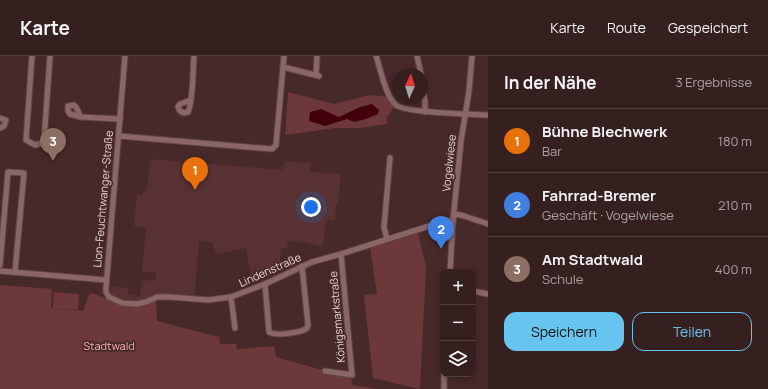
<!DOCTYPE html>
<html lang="de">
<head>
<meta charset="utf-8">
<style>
	body { margin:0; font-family:Manrope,sans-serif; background:#3d2728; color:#f1f3f6 }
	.controls { position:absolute; right:12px; bottom:12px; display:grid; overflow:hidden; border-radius:8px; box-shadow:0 2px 6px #0003 }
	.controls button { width:36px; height:36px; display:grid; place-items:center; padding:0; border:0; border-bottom:1px solid #503d3d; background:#361f1f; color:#f1f3f6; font:20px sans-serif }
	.compass { position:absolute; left:392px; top:12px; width:36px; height:36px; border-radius:50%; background:#361f1f; box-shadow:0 2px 6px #0003; rotate:4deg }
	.you { position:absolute; left:311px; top:151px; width:14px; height:14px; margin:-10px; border:3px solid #fff; border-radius:50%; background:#1a73e8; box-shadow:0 0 0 6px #1a73e833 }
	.badge { display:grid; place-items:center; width:26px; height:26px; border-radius:50%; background:#66c4ef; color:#fff; font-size:13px; font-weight:700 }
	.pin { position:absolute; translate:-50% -33px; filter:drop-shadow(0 1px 2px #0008) }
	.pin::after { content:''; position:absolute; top:21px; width:14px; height:12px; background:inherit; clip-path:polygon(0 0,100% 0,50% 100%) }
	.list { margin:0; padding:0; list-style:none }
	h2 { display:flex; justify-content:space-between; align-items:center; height:52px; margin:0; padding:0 16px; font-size:17px }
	h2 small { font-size:13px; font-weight:400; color:#aaa2a4 }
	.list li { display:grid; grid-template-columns:26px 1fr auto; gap:12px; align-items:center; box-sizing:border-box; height:64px; padding:0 16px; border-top:1px solid #503d3d }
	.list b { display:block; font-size:15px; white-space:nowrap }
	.list p { margin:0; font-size:13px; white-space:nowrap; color:#aaa2a4 }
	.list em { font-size:13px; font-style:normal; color:#aaa2a4 }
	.actions { display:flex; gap:8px; padding:12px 16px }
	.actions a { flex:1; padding:9px 0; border:1px solid #66c4ef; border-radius:12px; text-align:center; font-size:14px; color:#66c4ef }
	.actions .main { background:#66c4ef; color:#111 }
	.icon { flex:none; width:22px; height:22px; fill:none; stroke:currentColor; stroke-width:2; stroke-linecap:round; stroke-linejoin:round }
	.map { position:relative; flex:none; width:488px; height:333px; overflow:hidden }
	header { display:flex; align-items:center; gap:24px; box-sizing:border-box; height:56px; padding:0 20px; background:#361f1f; border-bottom:1px solid #503d3d }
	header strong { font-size:19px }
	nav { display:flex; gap:22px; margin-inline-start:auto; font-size:14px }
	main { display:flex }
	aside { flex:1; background:#361f1f }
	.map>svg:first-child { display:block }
	.built { fill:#583232 }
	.green { fill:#6c3839 }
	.water { fill:#41000a }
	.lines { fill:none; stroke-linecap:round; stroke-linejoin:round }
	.minor-casing { stroke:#614747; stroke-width:7 }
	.minor { stroke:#8a6665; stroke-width:5 }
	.labels { text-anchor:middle; stroke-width:3.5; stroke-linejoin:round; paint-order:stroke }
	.street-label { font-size:11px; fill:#e6d1d1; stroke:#482929 }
	.park-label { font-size:11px; fill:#faaead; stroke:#482929 }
</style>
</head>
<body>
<header>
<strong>Karte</strong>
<nav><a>Karte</a><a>Route</a><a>Gespeichert</a></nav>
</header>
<main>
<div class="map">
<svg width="488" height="333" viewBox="0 0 488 333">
	<rect width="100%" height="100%" fill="#482929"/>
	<path class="built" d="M150,103L282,114L285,105L311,107L310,116L341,118L338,146L336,149L335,165L326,164L323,191L305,186L288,185L287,192H281L279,215L252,227L246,192L216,198L212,186L199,185L194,246L155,243L145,250L135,251L118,248L110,244L111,230L128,232V238L140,240L142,224L155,225L156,217L142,216L146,172L134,170L137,139H142L143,135H147Z"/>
	<g class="green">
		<path d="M288,36L334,48L370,39L388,41L394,51L387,61V68L360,72H335L285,79Z"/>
		<path d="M418,177L426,211L420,333L373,322L364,239L377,238L370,192Z"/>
		<path d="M0,229L52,233L51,252L83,255L90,237C108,241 123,253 142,250C147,249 151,245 156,244L157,265L219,281L220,288H236L237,293L274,290L276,301L351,322L352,329L377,333H0Z"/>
		<path d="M54,236L79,238L78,254L53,252Z"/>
	</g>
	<path class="water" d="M372,48L379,54L378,58L366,63L354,66L347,63L325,70L309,65L310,56L321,53L339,61L360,51Z"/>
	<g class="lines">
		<defs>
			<g id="minor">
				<path d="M32,0L26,84L35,89L39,88L44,85L50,0"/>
				<path d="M125,0L106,232V236L109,241L122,247L137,248L146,246L157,241H170L208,244L231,241L265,228L312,206L341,198L445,165H453"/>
				<path d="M376,0C381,14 385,39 396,49C405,57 472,58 488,59"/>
				<path d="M417,0L421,18"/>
				<path d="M283,11L319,20"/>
				<path d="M316,19L317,0"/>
				<path d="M422,25L425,46V56"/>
				<path d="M191,44L180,48L178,51L180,55L184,57L188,56C193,47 193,12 194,0"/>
				<path d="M81,61L70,58L68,55V50L74,49C78,52 78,57 81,61L120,63"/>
				<path d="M0,62L6,64L4,70L0,72"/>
				<path d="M119,80L272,93L276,89L284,0"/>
				<path d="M454,158L461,159L488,168"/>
				<path d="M387,183L384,171L390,102"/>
				<path d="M0,209L8,116L24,117L15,216"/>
				<path d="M0,215L106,224"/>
				<path d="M450,216L453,165L461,85L469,35L472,0"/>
				<path d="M265,228L269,276C275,280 302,277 307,272L308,269L302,210"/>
				<path d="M473,235L488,238"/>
				<path d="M231,241L235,272"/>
				<path d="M325,315L352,319L341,198"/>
				<path d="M444,333V318"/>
			</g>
		</defs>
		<use href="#minor" class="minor-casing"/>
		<use href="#minor" class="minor"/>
	</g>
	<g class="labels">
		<g class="street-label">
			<text transform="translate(449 107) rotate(-84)" y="4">Vogelwiese</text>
			<text transform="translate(103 143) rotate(-85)" y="4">Lion-Feuchtwanger-Straße</text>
			<text transform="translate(270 214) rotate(-24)" y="4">Lindenstraße</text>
			<text transform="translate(337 261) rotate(-95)" y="4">Königsmarkstraße</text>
		</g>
		<g class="park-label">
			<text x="109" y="294">Stadtwald</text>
		</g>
	</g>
</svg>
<div class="controls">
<button>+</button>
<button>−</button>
<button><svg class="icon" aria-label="layers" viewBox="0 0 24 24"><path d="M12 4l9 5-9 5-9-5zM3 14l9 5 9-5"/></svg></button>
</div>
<svg class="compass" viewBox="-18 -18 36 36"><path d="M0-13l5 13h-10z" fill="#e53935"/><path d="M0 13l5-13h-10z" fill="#aaa2a4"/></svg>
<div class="you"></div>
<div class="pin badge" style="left:195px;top:134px;background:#e8710a">1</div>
<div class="pin badge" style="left:441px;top:193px;background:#3f7fe0">2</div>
<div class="pin badge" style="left:53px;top:105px;background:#8d6e63">3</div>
</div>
<aside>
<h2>In der Nähe<small>3 Ergebnisse</small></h2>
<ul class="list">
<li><span class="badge" style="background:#e8710a">1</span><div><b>Bühne Blechwerk</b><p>Bar</p></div><em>180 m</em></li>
<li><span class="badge" style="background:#3f7fe0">2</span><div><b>Fahrrad-Bremer</b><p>Geschäft · Vogelwiese</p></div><em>210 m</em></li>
<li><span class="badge" style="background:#8d6e63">3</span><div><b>Am Stadtwald</b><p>Schule</p></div><em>400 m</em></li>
</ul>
<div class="actions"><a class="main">Speichern</a><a>Teilen</a></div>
</aside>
</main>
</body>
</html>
